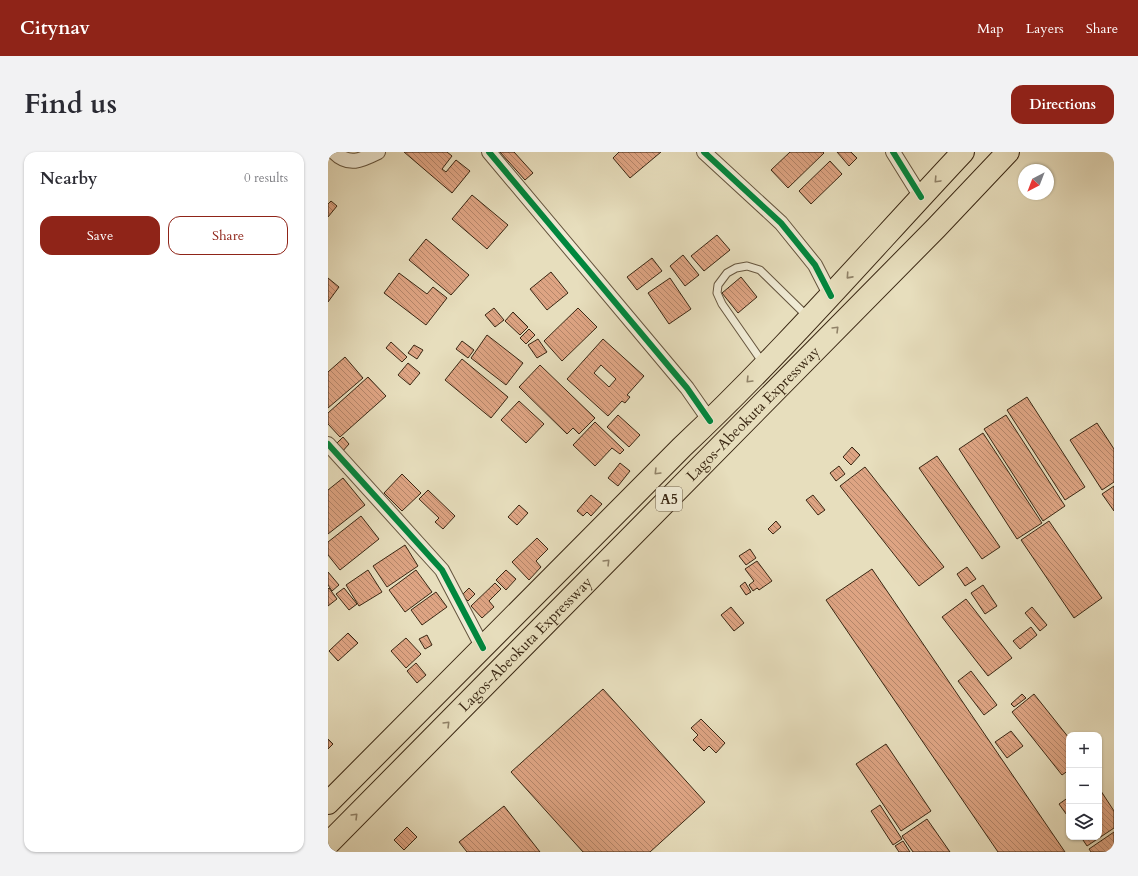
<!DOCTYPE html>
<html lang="en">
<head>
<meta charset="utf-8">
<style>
	body { margin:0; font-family:Cardo,serif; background:#f2f2f3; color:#2b2b33 }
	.controls { position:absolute; right:12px; bottom:12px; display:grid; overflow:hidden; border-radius:8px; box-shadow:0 1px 3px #0004 }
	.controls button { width:36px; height:36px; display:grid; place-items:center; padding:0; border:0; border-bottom:1px solid #e1e1e2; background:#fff; color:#2b2b33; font:20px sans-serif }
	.compass { position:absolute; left:690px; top:12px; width:36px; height:36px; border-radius:50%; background:#fff; box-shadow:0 1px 3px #0004; rotate:222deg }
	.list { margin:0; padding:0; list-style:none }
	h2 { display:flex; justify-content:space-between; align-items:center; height:52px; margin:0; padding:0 16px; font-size:17px }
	h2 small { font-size:13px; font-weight:400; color:#7c7c81 }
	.actions { display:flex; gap:8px; padding:12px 16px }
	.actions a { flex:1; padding:9px 0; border:1px solid #8f2418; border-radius:12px; text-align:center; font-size:14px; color:#8f2418 }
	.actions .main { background:#8f2418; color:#fff }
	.icon { flex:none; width:22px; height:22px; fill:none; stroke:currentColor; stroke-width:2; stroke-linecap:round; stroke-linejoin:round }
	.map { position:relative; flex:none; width:786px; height:700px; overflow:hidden; border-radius:12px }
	header { display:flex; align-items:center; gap:24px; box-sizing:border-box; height:56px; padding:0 20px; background:#8f2418; color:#fff }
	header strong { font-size:19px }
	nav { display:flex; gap:22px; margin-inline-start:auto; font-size:14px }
	.intro { display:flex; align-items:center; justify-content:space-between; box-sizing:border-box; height:96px; padding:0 24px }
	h1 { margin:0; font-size:28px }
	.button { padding:10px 18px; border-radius:12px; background:#8f2418; color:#fff; font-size:14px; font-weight:700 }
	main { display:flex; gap:24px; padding:0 24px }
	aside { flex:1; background:#fff; border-radius:12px; box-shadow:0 1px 3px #0004 }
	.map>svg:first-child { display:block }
	.building { fill:url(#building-back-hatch); stroke:#3a2713; fill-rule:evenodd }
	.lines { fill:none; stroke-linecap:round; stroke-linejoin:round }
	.service-casing { stroke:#65553e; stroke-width:9 }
	.minor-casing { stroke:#65553e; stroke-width:16 }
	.trunk-casing { stroke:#3a2713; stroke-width:24 }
	.service { stroke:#efead4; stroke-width:7 }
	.minor { stroke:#efead4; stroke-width:14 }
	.trunk { stroke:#e7debd; stroke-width:22 }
	.cycleway-casing { stroke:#efead4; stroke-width:8 }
	.cycleway { stroke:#00873e; stroke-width:6 }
	.oneway { stroke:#908268 }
	.labels { text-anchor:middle; stroke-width:3; stroke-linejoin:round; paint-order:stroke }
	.shield { fill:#efead4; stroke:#70624d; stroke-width:1 }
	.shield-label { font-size:14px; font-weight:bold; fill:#3a2713 }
	.street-label { font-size:15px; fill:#3a2713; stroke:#efead4 }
</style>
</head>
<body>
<header>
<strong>Citynav</strong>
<nav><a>Map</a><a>Layers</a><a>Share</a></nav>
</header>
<div class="intro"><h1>Find us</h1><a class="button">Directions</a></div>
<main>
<aside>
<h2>Nearby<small>0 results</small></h2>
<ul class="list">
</ul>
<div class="actions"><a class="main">Save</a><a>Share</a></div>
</aside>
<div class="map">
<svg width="786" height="700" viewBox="0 0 786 700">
	<defs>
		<pattern id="building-back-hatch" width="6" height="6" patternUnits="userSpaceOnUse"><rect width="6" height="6" fill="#dea483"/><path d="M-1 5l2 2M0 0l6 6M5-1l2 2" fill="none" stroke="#b5866a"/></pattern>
	</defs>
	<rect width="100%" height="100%" fill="#e7debd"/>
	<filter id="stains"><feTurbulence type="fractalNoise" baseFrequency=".005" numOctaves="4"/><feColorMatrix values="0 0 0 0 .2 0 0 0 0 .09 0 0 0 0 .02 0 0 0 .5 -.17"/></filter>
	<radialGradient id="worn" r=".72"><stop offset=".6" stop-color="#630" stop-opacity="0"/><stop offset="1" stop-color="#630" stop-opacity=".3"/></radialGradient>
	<g class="building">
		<path d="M76,0H119L124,4L114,17L118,20L128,8L142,19L124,41Z"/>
		<path d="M172,0H186L205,21L197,28Z"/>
		<path d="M291,0H333L302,26L285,6Z"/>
		<path d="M462,0H495L496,1L460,36L443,18Z"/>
		<path d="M509,0H523L529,6L521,14Z"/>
		<path d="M502,9L514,22L483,52L471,39Z"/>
		<path d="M144,43L180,73L159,97L124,67Z"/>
		<path d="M3,49L9,54L0,65V52Z"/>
		<path d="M389,83L402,98L376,119L363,104Z"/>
		<path d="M98,87L141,123L123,143L81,108Z"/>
		<path d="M355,103L371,123L357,134L342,114Z"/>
		<path d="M324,106L334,119L309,138L299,125Z"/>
		<path d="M223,120L240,141L219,158L202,137Z"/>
		<path d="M71,121L99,142L105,135L119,146L98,173L56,141Z"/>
		<path d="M413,125L429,145L410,161L394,141Z"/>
		<path d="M0,126L11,135L0,150Z"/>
		<path d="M342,126L363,157L341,172L320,141Z"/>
		<path d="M166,156L176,168L167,175L157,163Z"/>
		<path d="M250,156L269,175L234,209L216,189Z"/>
		<path d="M185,160L200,175L192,183L177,169Z"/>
		<path d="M201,177L207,183L198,192L192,186Z"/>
		<path d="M159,183L195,211L178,233L143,206Z"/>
		<path d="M210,187L219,200L209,206L200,193Z"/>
		<path d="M275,187L316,224L299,243L302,245L297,251L294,249L280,264L239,227ZM273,213L288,227L281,235L266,221Z"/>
		<path d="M134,189L146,198L140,206L128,197Z"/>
		<path d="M63,190L79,205L74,210L58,196Z"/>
		<path d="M86,193L95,198L89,207L80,201Z"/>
		<path d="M17,205L35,226L0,256V220Z"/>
		<path d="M134,207L180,245L163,266L117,228Z"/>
		<path d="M80,211L92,221L82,233L70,223Z"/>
		<path d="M212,213L267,266L251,282L245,276L239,282L191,235Z"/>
		<path d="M40,225L58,244L12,285L0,272V261Z"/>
		<path d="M699,245L757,335L737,348L679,258Z"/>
		<path d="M191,249L216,272L198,291L173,268Z"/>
		<path d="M290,263L312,283L301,295L279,275Z"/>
		<path d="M678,263L737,354L715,369L656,277Z"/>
		<path d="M267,270L296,298L292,302L284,296L267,314L245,293Z"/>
		<path d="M769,271L786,297V330L774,338L742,288Z"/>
		<path d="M655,281L714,371L689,387L631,297Z"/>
		<path d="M15,285L21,292L13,301L6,294Z"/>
		<path d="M524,295L532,303L523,313L515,305Z"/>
		<path d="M609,304L672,395L654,407L591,316Z"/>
		<path d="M292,311L302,319L290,334L280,326Z"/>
		<path d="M511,314L517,322L508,329L502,321Z"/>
		<path d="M537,315L616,415L591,434L512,334Z"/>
		<path d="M74,322L93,341L74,359L56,341Z"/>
		<path d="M15,326L37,353L0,382V338Z"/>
		<path d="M786,334V359L774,342Z"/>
		<path d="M100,338L127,364L115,377L107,370L111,366L91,347Z"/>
		<path d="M263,343L274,352L263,364L259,360L255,364L249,359Z"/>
		<path d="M485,343L497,358L490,363L478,348Z"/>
		<path d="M191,353L200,361L189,373L180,365Z"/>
		<path d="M33,364L51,387L12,418L0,403V390Z"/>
		<path d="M448,369L453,375L445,382L440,377Z"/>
		<path d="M721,369L774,446L746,466L693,388Z"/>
		<path d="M209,386L220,397L208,409L213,415L201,428L184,410Z"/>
		<path d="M77,393L90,414L59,435L45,414Z"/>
		<path d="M422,397L428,406L418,413L411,404Z"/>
		<path d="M429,409L444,429L431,438L429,436L425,439L421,433L426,429L417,417Z"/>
		<path d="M639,415L648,427L637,434L629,422Z"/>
		<path d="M544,417L737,700H670L498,448Z"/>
		<path d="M40,418L54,440L31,454L18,433Z"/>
		<path d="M88,418L104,440L77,460L61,438Z"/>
		<path d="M178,418L188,427L178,438L168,428Z"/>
		<path d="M0,420L11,433L4,439L0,433Z"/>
		<path d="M417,430L423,440L418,443L412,434Z"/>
		<path d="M167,431L173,437L161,449L166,455L154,466L143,454Z"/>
		<path d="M655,433L669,454L657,462L643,441Z"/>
		<path d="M1,436L9,447L0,454V437Z"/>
		<path d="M16,436L29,452L21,458L8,442Z"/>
		<path d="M141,436L147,442L140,449L134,443Z"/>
		<path d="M108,440L119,455L94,473L83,458Z"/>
		<path d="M638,447L684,506L660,524L614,465Z"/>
		<path d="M403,455L416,471L406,479L393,463Z"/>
		<path d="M704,455L719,473L712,479L697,461Z"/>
		<path d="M703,475L709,483L692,497L685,489Z"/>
		<path d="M20,481L30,491L10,509L1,499Z"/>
		<path d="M99,483L104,493L97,497L91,487Z"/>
		<path d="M78,486L93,502L78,516L63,499Z"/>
		<path d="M88,511L98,523L89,531L79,519Z"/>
		<path d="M643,519L669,553L656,563L630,529Z"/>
		<path d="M275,537L377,650L322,700H255L183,620Z"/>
		<path d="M694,542L698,546L686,555L683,552Z"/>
		<path d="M706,542L741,586V618L734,623L684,560Z"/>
		<path d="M373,567L397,591L388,601L381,594L376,599L365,588L370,583L363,576Z"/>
		<path d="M683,579L695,594L679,606L667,590Z"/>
		<path d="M0,587L5,592L0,597Z"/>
		<path d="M558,592L603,659L573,679L528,612Z"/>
		<path d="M771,636L786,659V676L759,694L753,685H771Z"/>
		<path d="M741,645V666L731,652Z"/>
		<path d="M552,653L574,687L565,693L543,659Z"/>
		<path d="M176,654L212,700H139L131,690Z"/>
		<path d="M599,667L622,700H585L574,684Z"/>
		<path d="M79,675L89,685L76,698L66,688Z"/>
		<path d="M786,680V700H763L761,697Z"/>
		<path d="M575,689L582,700H571L567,694Z"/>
	</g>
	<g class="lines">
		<defs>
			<path id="service" d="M435,211L394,152L389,141L390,133L399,121L408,116L419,114L432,118L480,165"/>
			<g id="minor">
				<path d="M6,0C21,15 34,8 50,0"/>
				<path d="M161,0L359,236L382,269"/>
				<path d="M376,0L453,71L487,113L503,144"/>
				<path d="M565,0L593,45"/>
				<path d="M0,292L114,418L155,496"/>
			</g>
			<g id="trunk">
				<path d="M0,651L354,295C453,202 542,99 635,0"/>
				<path id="s1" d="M0,692L608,76L680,0"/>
			</g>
		</defs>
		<use href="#service" class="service-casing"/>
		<use href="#minor" class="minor-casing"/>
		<use href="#trunk" class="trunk-casing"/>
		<use href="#service" class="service"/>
		<use href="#minor" class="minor"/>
		<use href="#trunk" class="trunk"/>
		<defs>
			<g id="cycleway">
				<path d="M161,0L359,236L382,269"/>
				<path d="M376,0L453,71L487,113L503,144"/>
				<path d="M565,0L593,45"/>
				<path d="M0,292L114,418L155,496"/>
			</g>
		</defs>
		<use href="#cycleway" class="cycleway-casing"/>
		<use href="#cycleway" class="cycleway"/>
	</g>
	<defs><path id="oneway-chevron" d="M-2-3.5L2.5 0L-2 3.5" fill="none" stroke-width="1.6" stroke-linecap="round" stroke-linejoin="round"/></defs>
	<g class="oneway">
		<use href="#oneway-chevron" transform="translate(609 28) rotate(133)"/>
		<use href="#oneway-chevron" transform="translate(521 124) rotate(132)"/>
		<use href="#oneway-chevron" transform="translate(508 177) rotate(-45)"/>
		<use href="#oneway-chevron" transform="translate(421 228) rotate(134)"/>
		<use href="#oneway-chevron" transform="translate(329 320) rotate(135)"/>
		<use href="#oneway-chevron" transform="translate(279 410) rotate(-45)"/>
		<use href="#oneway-chevron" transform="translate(119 572) rotate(-45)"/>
		<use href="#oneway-chevron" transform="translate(27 664) rotate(-45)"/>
	</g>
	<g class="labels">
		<rect class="shield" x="328" y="335" width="26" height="24" rx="3"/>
		<g class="shield-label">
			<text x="341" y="352">A5</text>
		</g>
		<g class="street-label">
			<text dy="5" stroke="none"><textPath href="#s1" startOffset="605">Lagos-Abeokuta Expressway</textPath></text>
			<text dy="5" stroke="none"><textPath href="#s1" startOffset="281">Lagos-Abeokuta Expressway</textPath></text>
		</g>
	</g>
	<rect width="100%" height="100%" filter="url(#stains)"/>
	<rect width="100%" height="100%" fill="url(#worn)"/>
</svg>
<div class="controls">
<button>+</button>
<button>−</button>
<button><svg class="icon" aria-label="layers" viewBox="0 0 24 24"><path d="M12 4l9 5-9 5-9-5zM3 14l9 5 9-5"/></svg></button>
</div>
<svg class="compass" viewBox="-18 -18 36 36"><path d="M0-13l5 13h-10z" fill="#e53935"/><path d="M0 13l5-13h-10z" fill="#7c7c81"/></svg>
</div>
</main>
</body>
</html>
